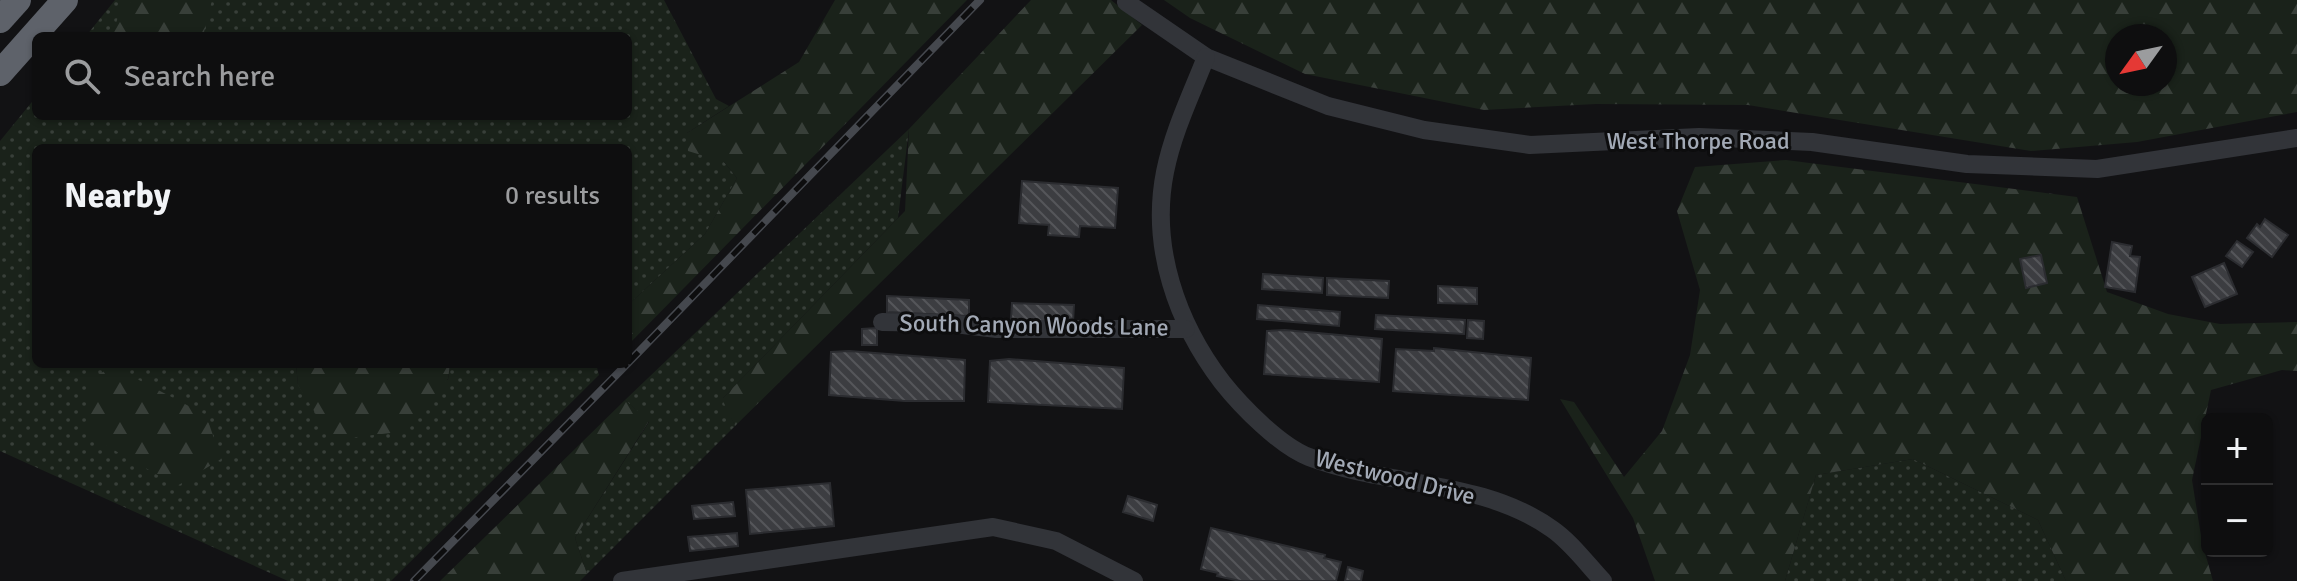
<!DOCTYPE html>
<html lang="en">
<head>
<meta charset="utf-8">
<style>
	body { margin:0; font-family:Signika,sans-serif; background:#171718; color:#f1f3f6 }
	.controls { position:absolute; right:24px; bottom:24px; display:grid; overflow:hidden; border-radius:12px; box-shadow:0 2px 6px #0004 }
	.controls button { width:72px; height:72px; display:grid; place-items:center; padding:0; border:0; border-bottom:2px solid #2e2e2f; background:#0e0e0f; color:#f1f3f6; font:40px sans-serif }
	.compass { position:absolute; left:2105px; top:24px; width:72px; height:72px; border-radius:50%; background:#0e0e0f; box-shadow:0 2px 6px #0004; rotate:237deg }
	.list { margin:0; padding:0; list-style:none }
	h2 { display:flex; justify-content:space-between; align-items:center; height:104px; margin:0; padding:0 32px; font-size:34px }
	h2 small { font-size:26px; font-weight:400; color:#9b9c9e }
	.icon { flex:none; width:44px; height:44px; fill:none; stroke:currentColor; stroke-width:2; stroke-linecap:round; stroke-linejoin:round }
	.map { position:relative; flex:none; width:2297px; height:581px; overflow:hidden }
	.search { position:absolute; background:#0e0e0f; box-shadow:0 2px 6px #0004; left:32px; top:32px; width:600px; height:88px; display:flex; align-items:center; gap:20px; box-sizing:border-box; padding:0 28px; border-radius:12px; color:#9b9c9e; font-size:30px }
	.panel { position:absolute; background:#0e0e0f; box-shadow:0 2px 6px #0004; left:32px; top:144px; width:600px; height:224px; border-radius:12px }
	.map>svg:first-child { display:block }
	.grass { fill:url(#grass-dots) }
	.forest { fill:url(#forest-firs); fill-rule:evenodd }
	.building { fill:url(#building-back-hatch); stroke:#2b2c30; stroke-width:2 }
	.lines { fill:none; stroke-linecap:round; stroke-linejoin:round }
	.minor { stroke:#323439; stroke-width:18 }
	.highway { stroke:#5e626a; stroke-width:26 }
	.rail-casing { stroke:#45484e; stroke-width:8 }
	.rail { stroke:#0d0d0e; stroke-width:5; stroke-dasharray:15; stroke-linecap:butt }
	.labels { text-anchor:middle; stroke-width:6; stroke-linejoin:round; paint-order:stroke }
	.street-label { font-size:24px; fill:#a2a9b5; stroke:#0d0d0e }
</style>
</head>
<body>
<div class="map">
<svg width="2297" height="581" viewBox="0 0 2297 581">
	<defs>
		<pattern id="grass-dots" width="8" height="8" patternUnits="userSpaceOnUse" patternTransform="scale(2)"><rect width="8" height="8" fill="#1a221a"/><path d="M2 2h.1M6 6h.1" fill="none" stroke="#383f39" stroke-width="1.8" stroke-linecap="round"/></pattern>
		<pattern id="forest-firs" width="22" height="20" patternUnits="userSpaceOnUse" patternTransform="scale(2)"><rect width="22" height="20" fill="#1a221a"/><path d="M5 1l3.5 6h-7zM16 11l3.5 6h-7z" fill="#383f39"/></pattern>
		<pattern id="building-back-hatch" width="6" height="6" patternUnits="userSpaceOnUse" patternTransform="scale(2)"><rect width="6" height="6" fill="#3c3d41"/><path d="M-1 5l2 2M0 0l6 6M5-1l2 2" fill="none" stroke="#55565a"/></pattern>
	</defs>
	<rect width="100%" height="100%" fill="#121214"/>
	<g class="grass">
		<path d="M115,0H664L716,99L729,106L687,133L724,162L737,178L705,234L628,305V148H36V364H296L298,385L448,380L450,364H596L599,375L391,581H288L0,451V141L36,97V116H628V36H86Z"/>
		<path d="M909,129L898,218L723,398L735,426L587,574L575,538L649,422L625,400Z"/>
		<path d="M1913,459L2038,520L2066,581H1785L1816,475Z"/>
	</g>
	<g class="forest">
		<path d="M133,0H212L203,36H113L119,12Z"/>
		<path d="M835,0H967L628,345V305L705,234L737,178L724,162L688,151L687,133L799,62Z"/>
		<path d="M1031,0H1111L1142,25L735,426L722,399L905,211L909,129Z"/>
		<path d="M1164,0H2297V112L2137,142L2031,151L1748,105L1596,104L1484,110L1305,74L1190,18ZM2117,36H2165V84H2117Z"/>
		<path d="M1786,160L2077,197L2107,292L2168,314L2220,324L2297,322V371L2282,370L2211,390L2192,480L2202,542L2213,581H2066L2038,520L1913,459L1816,475L1785,581H1655L1633,518L1560,399L1574,402L1624,477L1662,431L1690,355L1700,290L1677,211L1695,167Z"/>
		<path d="M296,364H450L448,379L407,431L332,440L298,385Z"/>
		<path d="M114,367L206,415L221,459L177,486L86,434L87,379Z"/>
		<path d="M625,400L649,421L575,538L587,574L580,581H440Z"/>
	</g>
	<g class="building">
		<path d="M1022,181L1118,188L1115,228L1080,226L1079,237L1048,235L1049,225L1019,223Z"/>
		<path d="M2265,219L2288,235L2272,257L2247,238L2257,224L2260,227Z"/>
		<path d="M2237,241L2253,252L2242,267L2226,256Z"/>
		<path d="M2112,242L2132,246L2130,256L2140,257L2135,292L2105,287Z"/>
		<path d="M2041,255L2047,283L2026,288L2020,259Z"/>
		<path d="M2224,263L2237,294L2205,307L2192,277Z"/>
		<path d="M1263,274L1323,278L1322,293L1262,289Z"/>
		<path d="M1327,278L1389,281L1388,298L1327,295Z"/>
		<path d="M1438,286L1477,288V304L1438,303Z"/>
		<path d="M887,296L969,300V316L887,312Z"/>
		<path d="M1012,303L1074,305L1073,322L1011,320Z"/>
		<path d="M1258,305L1340,312L1339,326L1257,319Z"/>
		<path d="M1376,315L1465,320L1464,334L1375,329Z"/>
		<path d="M1468,320L1484,321L1483,339L1467,338Z"/>
		<path d="M877,328V345H862V329Z"/>
		<path d="M1285,330L1382,339L1379,382L1264,374L1267,331Z"/>
		<path d="M1434,348L1531,358L1528,400L1393,391L1396,349L1434,351Z"/>
		<path d="M849,351L965,360L964,401H905L829,395L831,352Z"/>
		<path d="M1009,359L1124,368L1122,409L988,402L990,361Z"/>
		<path d="M830,483L834,526L750,534L746,490Z"/>
		<path d="M1128,496L1157,505L1153,521L1123,512Z"/>
		<path d="M733,502L735,516L694,519L692,506Z"/>
		<path d="M1211,528L1325,555L1324,558L1341,562L1336,581H1240L1217,576L1218,573L1201,569Z"/>
		<path d="M737,533L738,546L690,551L688,537Z"/>
		<path d="M1348,567L1363,571L1361,581H1345Z"/>
	</g>
	<g class="lines">
		<g class="minor">
			<path d="M1126,2L1206,57L1328,106L1424,130L1530,145L1699,137L1812,142L1967,164L2097,169L2297,138"/>
			<path d="M1206,57C1191,95 1173,132 1165,172C1150,247 1177,323 1222,382C1241,406 1280,446 1309,457C1387,487 1482,479 1552,529C1571,542 1587,564 1603,581"/>
			<path d="M882,322L946,323L997,329H1186"/>
			<path d="M622,581L993,527L1056,541L1134,581"/>
		</g>
		<g class="highway">
			<path d="M0,20L18,0"/>
			<path d="M0,73L65,0"/>
		</g>
		<defs>
			<g id="rail">
				<path d="M628,363L980,0"/>
				<path d="M414,581L627,364"/>
			</g>
		</defs>
		<use href="#rail" class="rail-casing"/>
		<use href="#rail" class="rail"/>
	</g>
	<g class="labels">
		<g class="street-label">
			<text x="1698" y="149">West Thorpe Road</text>
			<text transform="translate(1034 325) rotate(1)" y="8">South Canyon Woods Lane</text>
			<text transform="translate(1395 477) rotate(14)" y="8">Westwood Drive</text>
		</g>
	</g>
</svg>
<div class="controls">
<button>+</button>
<button>−</button>
</div>
<svg class="compass" viewBox="-18 -18 36 36"><path d="M0-13l5 13h-10z" fill="#e53935"/><path d="M0 13l5-13h-10z" fill="#9b9c9e"/></svg>
<div class="search"><svg class="icon" aria-label="search" viewBox="0 0 24 24"><circle cx="10" cy="10" r="6"/><path d="M15 15l6 6"/></svg>Search here</div>
<section class="panel">
<h2>Nearby<small>0 results</small></h2>
<ul class="list">
</ul>
</section>
</div>
</body>
</html>
